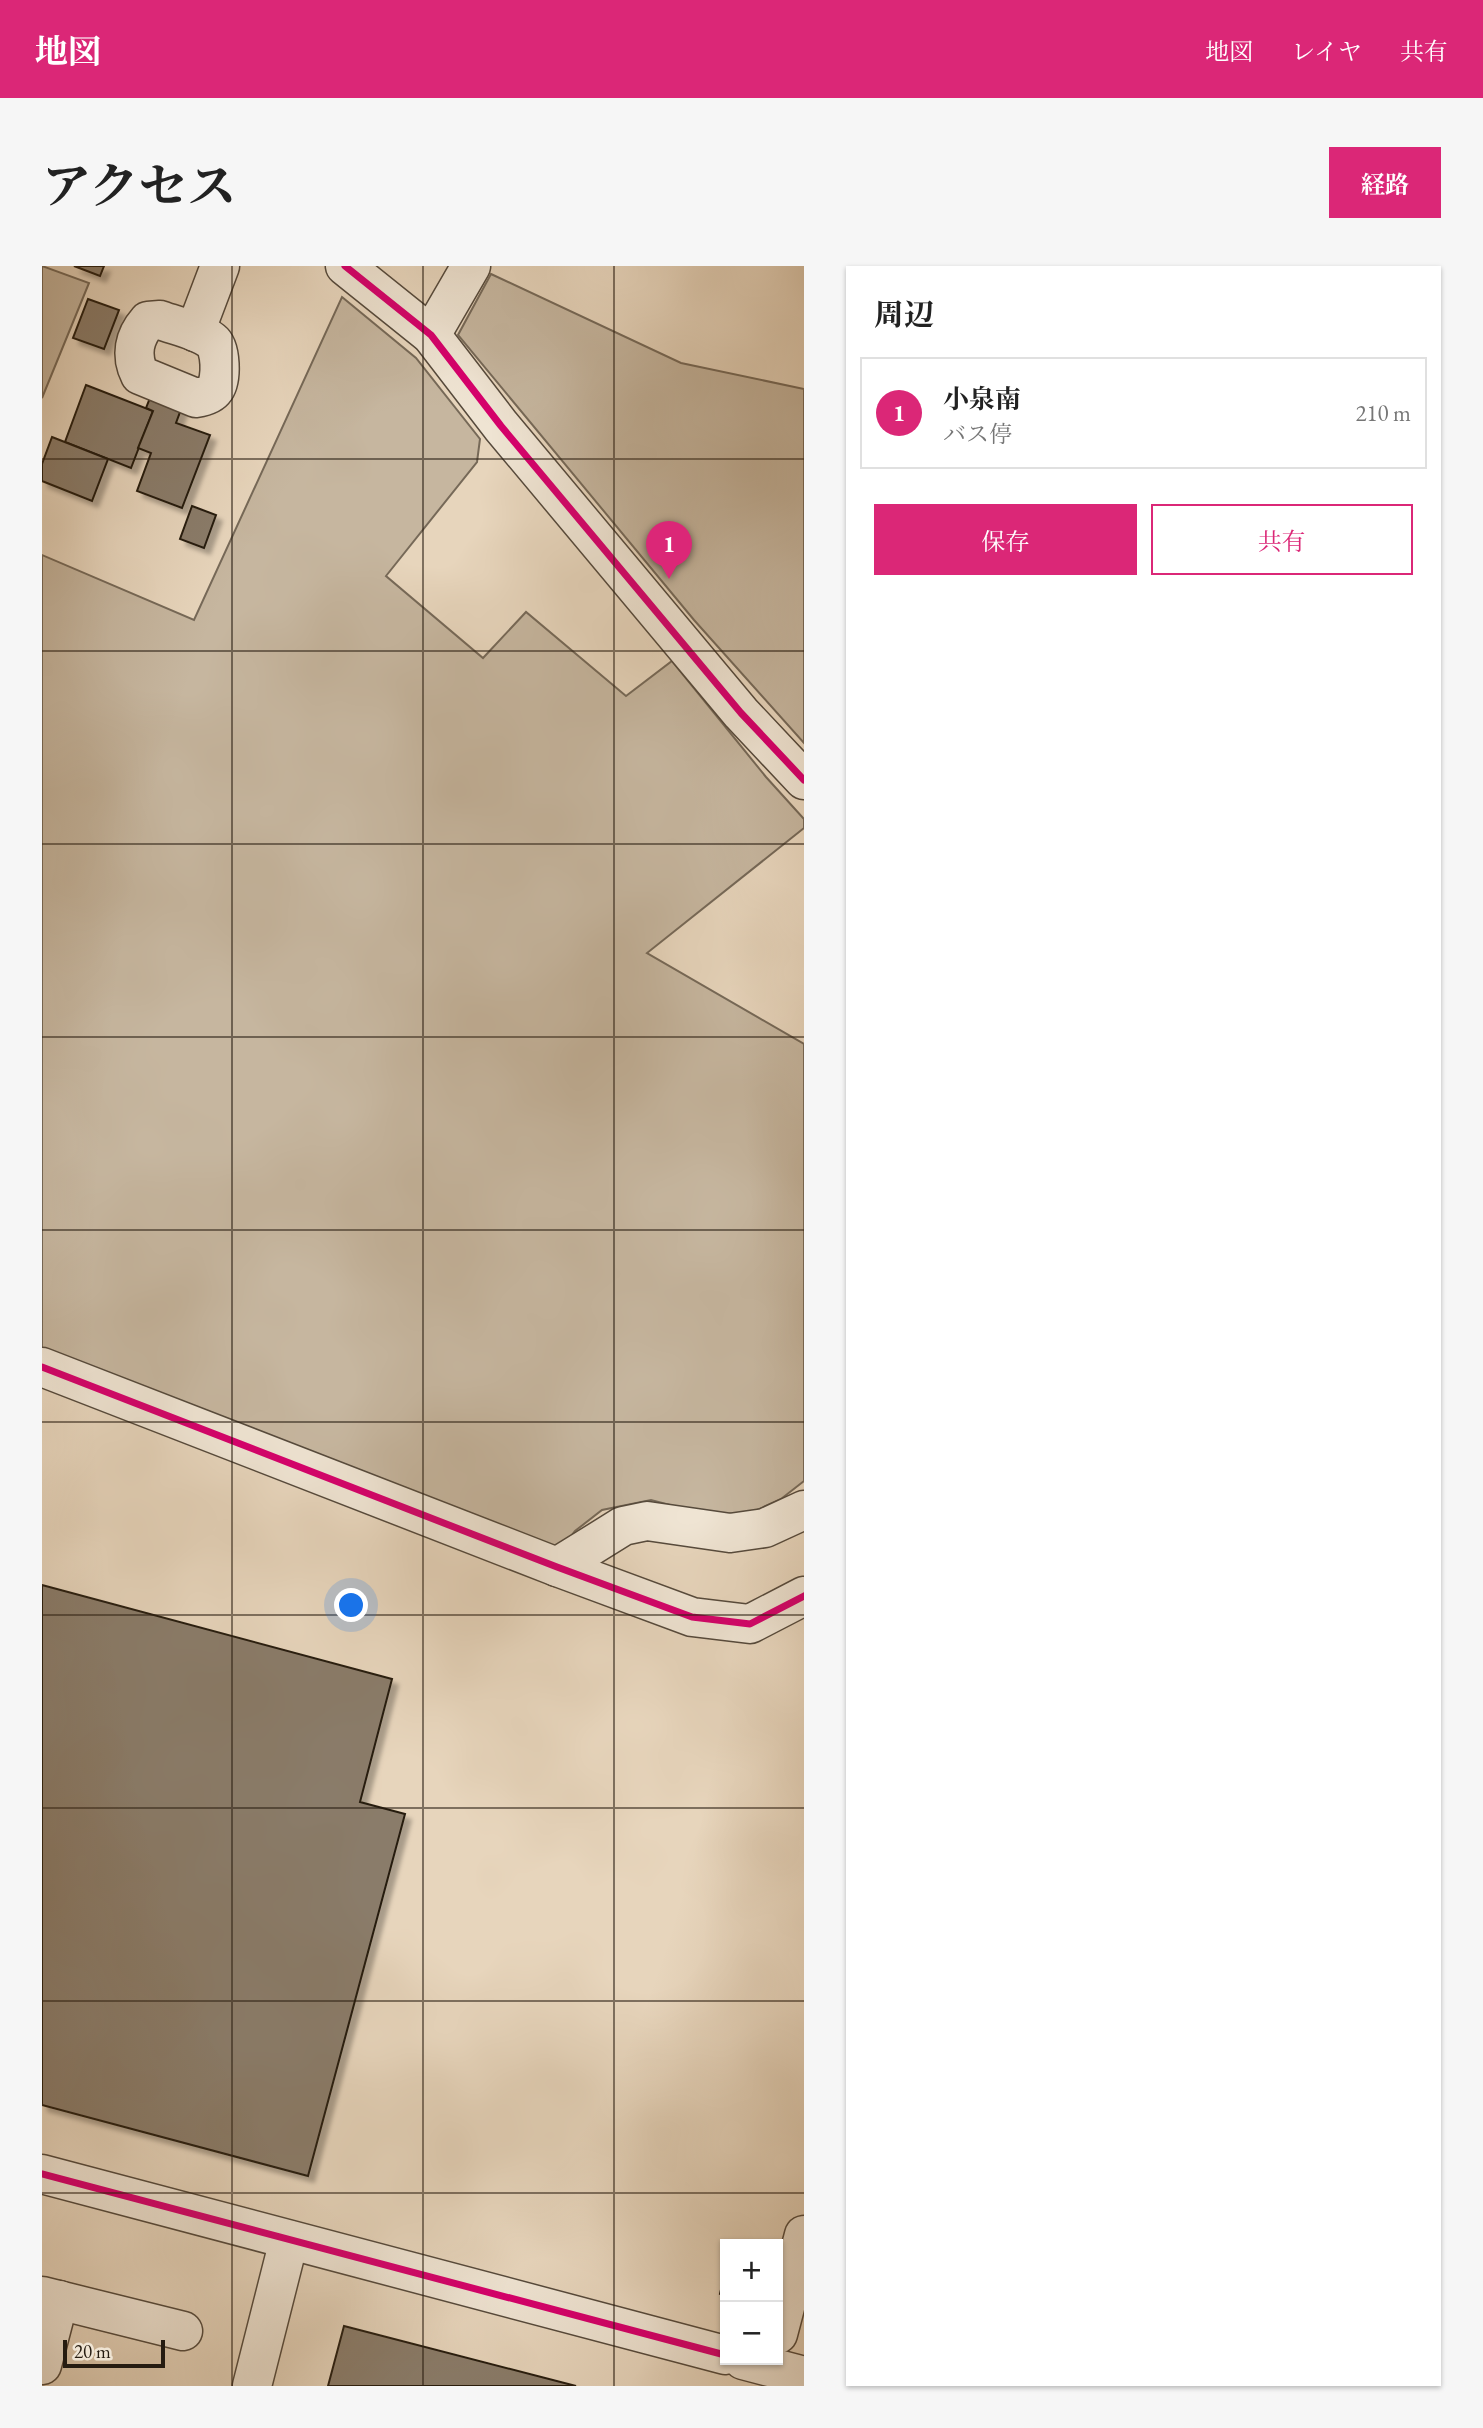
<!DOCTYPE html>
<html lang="ja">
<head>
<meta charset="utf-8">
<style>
	body { margin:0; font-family:"EB Garamond","Noto Serif JP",serif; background:#f6f6f6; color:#222 }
	.controls { position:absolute; right:21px; bottom:21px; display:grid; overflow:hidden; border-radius:0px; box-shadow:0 2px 5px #0004 }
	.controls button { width:63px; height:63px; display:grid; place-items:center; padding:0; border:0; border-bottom:2px solid #e0e0e0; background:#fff; color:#222; font:35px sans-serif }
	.scale { position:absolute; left:21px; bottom:18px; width:102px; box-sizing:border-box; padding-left:7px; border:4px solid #261c11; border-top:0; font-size:19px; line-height:24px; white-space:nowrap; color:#261c11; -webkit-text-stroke:5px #efe4d3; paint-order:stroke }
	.you { position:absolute; left:310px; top:1340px; width:24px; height:24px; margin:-18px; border:5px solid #fff; border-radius:50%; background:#1a73e8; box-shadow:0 0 0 10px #1a73e833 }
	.badge { display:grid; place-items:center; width:46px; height:46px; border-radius:50%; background:#db2777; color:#fff; font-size:23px; font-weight:700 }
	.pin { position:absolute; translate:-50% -58px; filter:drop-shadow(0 2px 4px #0008) }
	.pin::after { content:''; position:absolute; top:37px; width:24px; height:21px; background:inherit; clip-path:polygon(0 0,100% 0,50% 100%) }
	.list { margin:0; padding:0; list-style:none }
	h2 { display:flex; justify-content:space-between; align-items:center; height:91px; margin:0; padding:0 28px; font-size:30px }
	h2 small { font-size:23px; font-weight:400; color:#767676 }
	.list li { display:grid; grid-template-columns:46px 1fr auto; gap:21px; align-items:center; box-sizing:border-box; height:112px; margin:0 14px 14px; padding:0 14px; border:2px solid #e0e0e0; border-radius:0px }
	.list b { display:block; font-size:26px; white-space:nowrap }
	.list p { margin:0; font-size:23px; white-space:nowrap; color:#767676 }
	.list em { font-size:23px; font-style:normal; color:#767676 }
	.actions { display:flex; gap:14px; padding:21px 28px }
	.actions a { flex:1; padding:16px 0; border:2px solid #db2777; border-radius:0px; text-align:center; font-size:24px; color:#db2777 }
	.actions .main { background:#db2777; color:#fff }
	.map { position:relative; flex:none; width:762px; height:2120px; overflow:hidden; border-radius:0px }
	header { display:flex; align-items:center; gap:42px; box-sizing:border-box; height:98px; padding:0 35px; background:#db2777; color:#fff }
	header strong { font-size:33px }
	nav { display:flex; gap:38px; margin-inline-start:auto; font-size:24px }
	.intro { display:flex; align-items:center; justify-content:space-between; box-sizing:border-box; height:168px; padding:0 42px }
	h1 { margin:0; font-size:49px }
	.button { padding:18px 32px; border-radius:0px; background:#db2777; color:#fff; font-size:24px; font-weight:700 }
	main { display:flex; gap:42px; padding:0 42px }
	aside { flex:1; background:#fff; border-radius:0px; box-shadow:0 2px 5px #0004 }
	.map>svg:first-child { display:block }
	.green { fill:#c6b69f; stroke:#766958; stroke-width:2 }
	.building { fill:#8a7c6a; stroke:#261c11; stroke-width:2; filter:url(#shadow) }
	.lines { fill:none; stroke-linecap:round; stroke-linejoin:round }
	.minor-casing { stroke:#564a3c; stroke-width:41 }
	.minor { stroke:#efe4d3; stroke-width:38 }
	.cycleway-casing { stroke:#efe4d3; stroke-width:11 }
	.cycleway { stroke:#d6006c; stroke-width:7 }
	.grid { fill:none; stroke:#261c11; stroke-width:2; stroke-opacity:0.55 }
</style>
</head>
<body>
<header>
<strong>地図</strong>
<nav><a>地図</a><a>レイヤ</a><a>共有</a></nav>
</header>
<div class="intro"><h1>アクセス</h1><a class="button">経路</a></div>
<main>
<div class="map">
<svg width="762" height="2120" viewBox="0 0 762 2120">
	<defs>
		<filter id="shadow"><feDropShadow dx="6" dy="6" stdDeviation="2" flood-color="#0004"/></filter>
	</defs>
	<rect width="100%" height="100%" fill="#e7d5bc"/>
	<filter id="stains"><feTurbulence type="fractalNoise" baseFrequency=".00286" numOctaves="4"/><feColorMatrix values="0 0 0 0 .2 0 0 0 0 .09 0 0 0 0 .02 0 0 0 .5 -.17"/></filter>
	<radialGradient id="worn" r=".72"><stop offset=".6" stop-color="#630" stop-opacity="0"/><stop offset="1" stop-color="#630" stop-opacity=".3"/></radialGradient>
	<g class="green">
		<path d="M0,0L47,17L0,132Z"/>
		<path d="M449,8L639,97L762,123V477L652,354L416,69Z"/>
		<path d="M300,31L374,92L438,173L435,196L344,310L441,392L484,346L584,430L630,395L724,511L762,553V562L605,687L762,778V1215L739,1233L706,1248L674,1251L609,1234L560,1244L533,1265L516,1287L0,1085V289L152,354Z"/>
	</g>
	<g class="building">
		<path d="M32,0H62L58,10Z"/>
		<path d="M46,33L77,44L62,83L31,72Z"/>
		<path d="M44,119L111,145L89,202L23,176Z"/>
		<path d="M110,127L141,138L134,157L168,169L140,242L95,225L109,187L96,182L111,145L104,142Z"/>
		<path d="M10,171L66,193L50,235L0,215V198Z"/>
		<path d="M150,240L174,249L162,282L138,273Z"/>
		<path d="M0,1319L350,1413L318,1536L363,1548L266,1910L0,1839Z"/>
		<path d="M683,2006V2030L678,2028Z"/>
		<path d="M302,2060L534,2120H286Z"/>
	</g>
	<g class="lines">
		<defs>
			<g id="minor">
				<path d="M303,0L389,69L459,160L699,447L762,514"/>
				<path d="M118,54C134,60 156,64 170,75C179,82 180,113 173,123C169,129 161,131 154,132L98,109C88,89 92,71 106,55Z"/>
				<path d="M153,66L178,0"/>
				<path d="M389,69L429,0"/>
				<path d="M0,1101L515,1301L650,1351L708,1358L762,1330"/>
				<path d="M515,1301L581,1260L605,1255L688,1267L723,1262L762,1244"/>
				<path d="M0,1908L683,2089"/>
				<path d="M0,2030L141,2065"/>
				<path d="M736,2068L762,1969"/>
				<path d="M701,2094L762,2110"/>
				<path d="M0,2099L17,2034"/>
				<path d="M210,2120L247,1974"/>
			</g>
		</defs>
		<use href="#minor" class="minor-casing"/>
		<use href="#minor" class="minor"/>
		<defs>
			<g id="cycleway">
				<path d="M303,0L389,69L459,160L699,447L762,514"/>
				<path d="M0,1101L515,1301L650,1351L708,1358L762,1330"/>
				<path d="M0,1908L683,2089"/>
			</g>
		</defs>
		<use href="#cycleway" class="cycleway-casing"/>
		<use href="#cycleway" class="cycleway"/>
	</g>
	<path class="grid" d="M190,0V2120M381,0V2120M572,0V2120M0,193H762M0,385H762M0,578H762M0,771H762M0,964H762M0,1156H762M0,1349H762M0,1542H762M0,1735H762M0,1927H762"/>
	<rect width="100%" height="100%" filter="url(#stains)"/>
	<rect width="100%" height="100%" fill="url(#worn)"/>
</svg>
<div class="controls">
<button>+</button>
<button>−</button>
</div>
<div class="scale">20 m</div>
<div class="you"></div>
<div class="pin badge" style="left:627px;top:313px">1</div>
</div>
<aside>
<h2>周辺<small></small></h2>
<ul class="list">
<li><span class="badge">1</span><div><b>小泉南</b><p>バス停</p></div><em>210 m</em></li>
</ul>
<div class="actions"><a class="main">保存</a><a>共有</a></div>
</aside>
</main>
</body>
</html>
